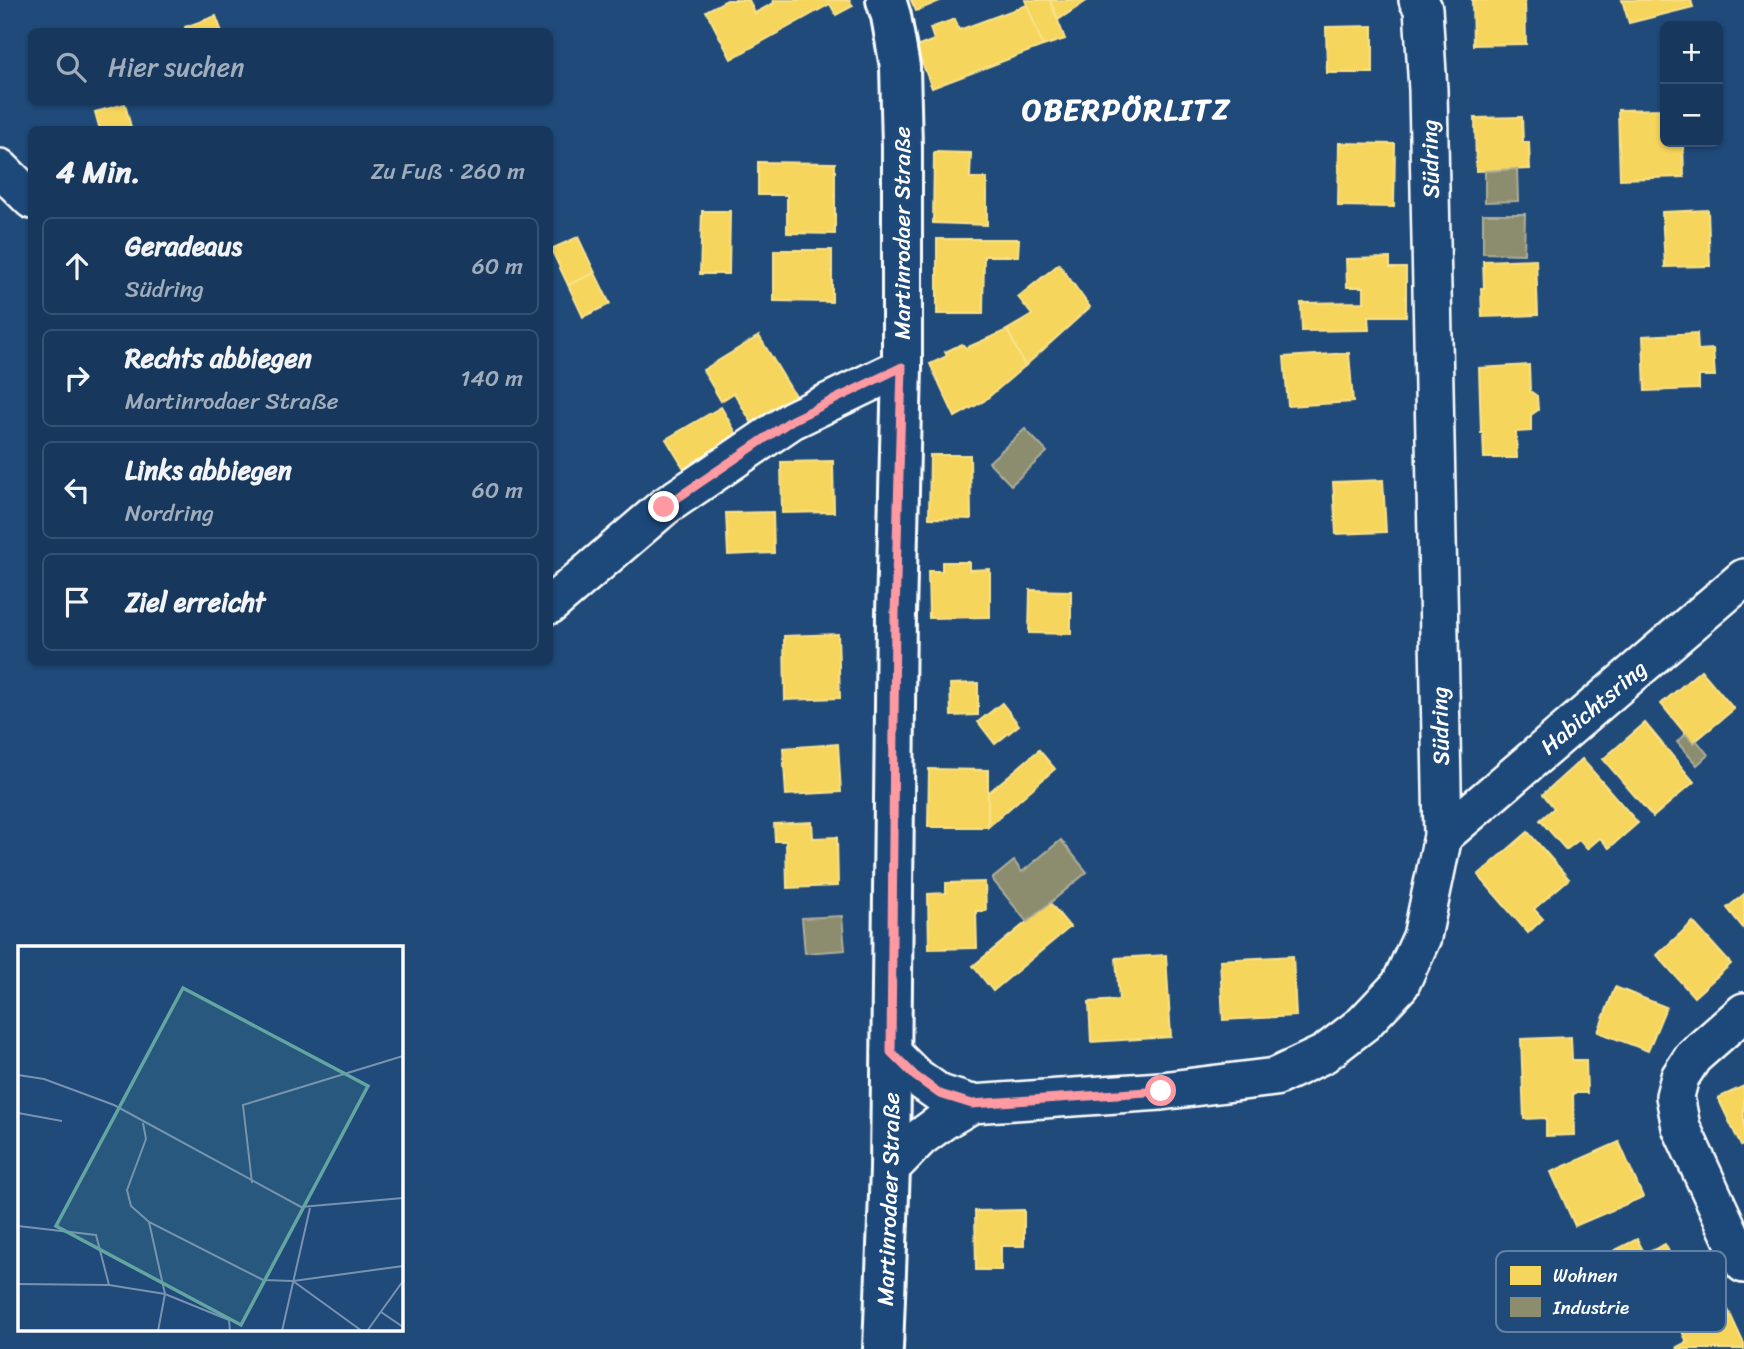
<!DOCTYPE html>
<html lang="de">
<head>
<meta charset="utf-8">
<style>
	body { margin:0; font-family:Sriracha,sans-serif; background:#244365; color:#f1f3f6 }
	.controls { position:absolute; right:21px; top:21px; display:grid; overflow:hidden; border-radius:10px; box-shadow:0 2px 5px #0004 }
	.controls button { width:63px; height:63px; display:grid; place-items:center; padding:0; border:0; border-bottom:2px solid #365272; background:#17385c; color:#f1f3f6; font:35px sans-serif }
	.stop { position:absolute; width:21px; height:21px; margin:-16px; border:5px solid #ff9aa2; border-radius:50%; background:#fff }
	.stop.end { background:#ff9aa2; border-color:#fff; box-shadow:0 2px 7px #0008 }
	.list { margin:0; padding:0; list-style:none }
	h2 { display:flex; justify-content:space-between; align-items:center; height:91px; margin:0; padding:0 28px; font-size:30px }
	h2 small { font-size:23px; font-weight:400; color:#9eacbb }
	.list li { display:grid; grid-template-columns:46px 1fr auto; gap:21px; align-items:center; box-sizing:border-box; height:98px; margin:0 14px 14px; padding:0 14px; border:2px solid #365272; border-radius:10px }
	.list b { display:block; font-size:26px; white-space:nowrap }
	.list p { margin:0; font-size:23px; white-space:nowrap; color:#9eacbb }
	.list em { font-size:23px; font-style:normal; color:#9eacbb }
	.icon { flex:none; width:38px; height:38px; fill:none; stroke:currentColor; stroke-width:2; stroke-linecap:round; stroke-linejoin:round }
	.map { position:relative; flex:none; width:1744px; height:1349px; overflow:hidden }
	.search { position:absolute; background:#17385c; box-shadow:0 2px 5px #0004; left:28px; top:28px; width:525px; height:77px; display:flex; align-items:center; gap:18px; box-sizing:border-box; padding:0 24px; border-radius:10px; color:#9eacbb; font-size:26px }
	.panel { position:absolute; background:#17385c; box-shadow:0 2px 5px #0004; left:28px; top:126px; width:525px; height:539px; border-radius:10px }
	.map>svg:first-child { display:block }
	.homes { fill:#f6d55c; stroke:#f9e28d; stroke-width:2 }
	.industry { fill:#8c8c6e; stroke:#aeae9a; stroke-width:2 }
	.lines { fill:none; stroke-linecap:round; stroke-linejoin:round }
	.street-casing { stroke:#fff; stroke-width:42 }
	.secondary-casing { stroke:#fff; stroke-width:44 }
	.street { stroke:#1f4a7a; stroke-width:37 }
	.secondary { stroke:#1f4a7a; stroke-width:38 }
	.route { stroke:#ff9aa2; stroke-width:9 }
	.labels { text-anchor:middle; stroke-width:7; stroke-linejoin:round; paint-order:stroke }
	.street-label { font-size:23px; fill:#fff; stroke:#1f4a7a }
	.district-label { font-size:30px; font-weight:bold; letter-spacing:2px; fill:#fff; stroke:#1f4a7a }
	.inset-road { fill:none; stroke:#7992af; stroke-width:2 }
	.view { fill:#63a6a1; fill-opacity:0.15; stroke:#63a6a1; stroke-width:3.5 }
	.inset-edge { fill:none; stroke:#fff; stroke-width:3.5 }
	.key { fill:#1f4a7a; stroke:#6280a2; stroke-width:2 }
	.key-label { font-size:19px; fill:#fff }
</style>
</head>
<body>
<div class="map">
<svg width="1744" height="1349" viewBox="0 0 1744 1349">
	<rect width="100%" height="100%" fill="#1f4a7a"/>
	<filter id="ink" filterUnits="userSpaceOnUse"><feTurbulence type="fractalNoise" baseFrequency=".0143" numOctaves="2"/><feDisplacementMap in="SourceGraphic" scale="14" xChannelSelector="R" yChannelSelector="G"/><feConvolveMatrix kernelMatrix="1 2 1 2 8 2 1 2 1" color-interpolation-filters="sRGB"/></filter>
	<g filter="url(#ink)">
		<g class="homes">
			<path d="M727,0H749L755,13L774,3L773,0H849L853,6L836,15L830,4L731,59L706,11Z"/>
			<path d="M911,0H942L916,11Z"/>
			<path d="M1025,0H1050L1065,39L1043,46Z"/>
			<path d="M1050,0H1088L1058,20Z"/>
			<path d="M1472,0H1525L1526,44L1473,45Z"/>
			<path d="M1622,0H1691L1693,7L1629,23Z"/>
			<path d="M1027,5L1043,46L932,88L916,47L934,40L930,28L955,19L959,30Z"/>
			<path d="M216,16L222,32H186L185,27Z"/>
			<path d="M1373,26V73H1327L1326,27Z"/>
			<path d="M125,104L131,127L121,130H100L95,112Z"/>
			<path d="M1665,109V142H1683L1684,177L1620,179L1618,110Z"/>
			<path d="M1522,117L1523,142H1529L1530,169L1476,171L1475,118Z"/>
			<path d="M1339,143L1395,144L1394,207L1338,206Z"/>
			<path d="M934,152L971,153L970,178H987V225L933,223Z"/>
			<path d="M758,162L835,163V234L787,233V195H758Z"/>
			<path d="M1708,210L1710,266L1665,267L1662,212Z"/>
			<path d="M702,211H730L729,274H700Z"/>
			<path d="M578,237L595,273L568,285L551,249Z"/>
			<path d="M937,239H1019L1018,256H984L983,314H937Z"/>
			<path d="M774,250H832V302L774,301Z"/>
			<path d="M1390,258V268H1406V316H1368L1369,330L1302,331L1301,303L1364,302V287H1347L1346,259Z"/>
			<path d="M1536,259L1538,315L1482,317L1481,288H1484L1483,261Z"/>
			<path d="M1059,264L1090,307L1025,366L1007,330L1032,315L1018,297Z"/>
			<path d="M595,273L610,304L583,317L568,285Z"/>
			<path d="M1007,330L1025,366L984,401L955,417L930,364L947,356L945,352L962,344L966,348Z"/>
			<path d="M1697,333L1698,350L1713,349L1715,376H1699V389L1645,391L1643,336Z"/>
			<path d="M759,336L797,399L753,425L734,393L721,401L703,370Z"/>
			<path d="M1349,353L1353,402L1288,406L1284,357Z"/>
			<path d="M1529,365L1530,391L1537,396L1538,410L1531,415V431L1516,432L1517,458H1484L1483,433H1481L1479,368Z"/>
			<path d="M721,407L743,445L689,477L666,439Z"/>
			<path d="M930,455H970L971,519L929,518Z"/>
			<path d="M833,461L834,512L782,513L781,462Z"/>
			<path d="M1383,480L1386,532L1336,534L1333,482Z"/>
			<path d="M773,512L774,553L728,555L726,513Z"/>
			<path d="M942,562H969V570L990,569V617L929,618L928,571H942Z"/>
			<path d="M1030,590L1071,591V634L1029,633Z"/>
			<path d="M838,634L840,698L785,700L784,636Z"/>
			<path d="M1701,670L1734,709L1693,743L1661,704Z"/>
			<path d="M978,683V715L951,716L950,684Z"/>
			<path d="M1002,703L1019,725L995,744L978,722Z"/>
			<path d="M1645,723L1694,782L1653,817L1603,759Z"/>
			<path d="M838,744L841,792L786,795L783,748Z"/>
			<path d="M1039,750L1055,769L988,827V793Z"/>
			<path d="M1582,759L1638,823L1609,848L1600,838L1587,849L1579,840L1566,850L1540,820L1554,808L1543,794Z"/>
			<path d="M929,769L988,770V827H928Z"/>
			<path d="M812,822L813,838L837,837L838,886L787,888L786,841H775L774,824Z"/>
			<path d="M1528,832L1569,879L1534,909L1543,919L1528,933L1478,875Z"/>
			<path d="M985,882L986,911H976L977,948L929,949L928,894L946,893V883Z"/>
			<path d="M1744,894V929L1727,908Z"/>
			<path d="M1050,903L1070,927L993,991L973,966Z"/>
			<path d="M1693,922L1731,964L1694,997L1657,955Z"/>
			<path d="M1166,955L1171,1037L1091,1042L1089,1002L1119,1000L1116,958Z"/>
			<path d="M1293,956L1296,1016L1223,1020L1220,960Z"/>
			<path d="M1615,987L1666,1007L1648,1051L1598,1032Z"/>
			<path d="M1571,1037L1572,1060H1586L1587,1093H1573L1574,1135L1546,1136V1118L1524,1119L1521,1039Z"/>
			<path d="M1744,1086V1145L1741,1146L1718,1098Z"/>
			<path d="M1619,1142L1643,1197L1575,1226L1551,1172Z"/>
			<path d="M1024,1210V1246H1001V1270H976L975,1211Z"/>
			<path d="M1637,1239L1645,1254L1665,1244L1690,1292L1623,1326L1601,1281L1586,1289L1576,1270Z"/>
			<path d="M1725,1303L1744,1344V1349H1678L1677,1347L1687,1342L1679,1325Z"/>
		</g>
		<g class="industry">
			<path d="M1517,169L1518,201L1485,202V171Z"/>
			<path d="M1483,214H1525L1524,254L1483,253Z"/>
			<path d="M1025,429L1047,452L1011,485L989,462Z"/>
			<path d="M1686,734L1693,743L1697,741L1708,755L1697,765L1677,742Z"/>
			<path d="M1061,840L1087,872L1027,922L992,879L1014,861L1022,872Z"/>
			<path d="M842,916L845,950L805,953L802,918Z"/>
		</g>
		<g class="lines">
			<defs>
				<g id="street">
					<path d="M0,168L32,200"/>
					<path d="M550,605L664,507L792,420L902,367"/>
					<path id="s1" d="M1443,836L1744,578"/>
					<path d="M1744,1012L1693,1057L1680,1077L1675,1096L1681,1127L1744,1264"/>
					<path d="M891,1052L915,1076L940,1094L972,1104"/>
					<path d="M890,1169L921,1137L943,1121L972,1104L1161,1091L1275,1077L1324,1054L1364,1023L1400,985L1422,937L1443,836L1428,90L1423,8L1418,0"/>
				</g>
				<g id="secondary">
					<path id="s2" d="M883,1349L890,1169L896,615L902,367V147L900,67L891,16L886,0"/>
				</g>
			</defs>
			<use href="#street" class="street-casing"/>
			<use href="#secondary" class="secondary-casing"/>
			<use href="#street" class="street"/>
			<use href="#secondary" class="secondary"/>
		</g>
	</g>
	<g class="lines" filter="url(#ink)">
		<path class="route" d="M664,507L792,420L902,367L895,615L891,1052L915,1076L940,1094L972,1104L1161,1091"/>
	</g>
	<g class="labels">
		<g class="street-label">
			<text transform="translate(1430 159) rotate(-91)" y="8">Südring</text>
			<text transform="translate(902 233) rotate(-90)" y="8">Martinrodaer Straße</text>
			<text dy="8" stroke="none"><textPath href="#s1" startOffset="198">Habichtsring</textPath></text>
			<text transform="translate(1440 726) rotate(-91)" y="8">Südring</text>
			<text dy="8" stroke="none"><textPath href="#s2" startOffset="150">Martinrodaer Straße</textPath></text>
		</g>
		<g class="district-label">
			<text x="1127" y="120">OBERPÖRLITZ</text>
		</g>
	</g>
	<g transform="translate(18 946)">
		<rect width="385" height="385" fill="#1f4a7a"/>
		<path class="inset-road" d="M0,129L26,133L96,159L283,261L385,252M0,167L44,175M125,177L128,193L109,244L113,260L131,276L245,334L275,335L385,320M234,237L225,159L385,110M131,276L147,348L140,385M0,280L78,289L91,339M275,335L344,385M0,338L91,339L147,348L211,374L212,385M363,366L385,381M264,385L292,262M349,385L385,335"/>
		<path class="view" d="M165,42L350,140L223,379L38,280Z"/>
		<rect width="385" height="385" class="inset-edge"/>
	</g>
	<rect x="1496" y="1251" width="230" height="81" rx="10" class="key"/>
	<rect x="1510" y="1266" width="31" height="19" fill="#f6d55c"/>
	<rect x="1510" y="1297" width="31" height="20" fill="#8c8c6e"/>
	<g class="key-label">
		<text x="1553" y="1282">Wohnen</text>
		<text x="1553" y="1314">Industrie</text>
	</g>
</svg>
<div class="controls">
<button>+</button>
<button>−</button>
</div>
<div class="stop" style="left:1161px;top:1091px"></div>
<div class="stop end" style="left:664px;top:507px"></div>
<div class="search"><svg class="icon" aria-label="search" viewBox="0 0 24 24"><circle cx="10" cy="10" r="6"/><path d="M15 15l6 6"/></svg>Hier suchen</div>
<section class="panel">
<h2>4 Min.<small>Zu Fuß · 260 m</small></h2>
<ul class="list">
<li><svg class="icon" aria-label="ahead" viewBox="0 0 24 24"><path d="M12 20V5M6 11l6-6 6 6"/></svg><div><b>Geradeaus</b><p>Südring</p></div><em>60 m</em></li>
<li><svg class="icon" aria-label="right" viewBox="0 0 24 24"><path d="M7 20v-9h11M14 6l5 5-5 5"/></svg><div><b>Rechts abbiegen</b><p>Martinrodaer Straße</p></div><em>140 m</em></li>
<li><svg class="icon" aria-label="left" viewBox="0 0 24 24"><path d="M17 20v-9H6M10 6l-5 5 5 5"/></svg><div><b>Links abbiegen</b><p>Nordring</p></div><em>60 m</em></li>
<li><svg class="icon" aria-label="arrive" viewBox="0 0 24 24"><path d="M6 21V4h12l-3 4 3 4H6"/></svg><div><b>Ziel erreicht</b></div></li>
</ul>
</section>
</div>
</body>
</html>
